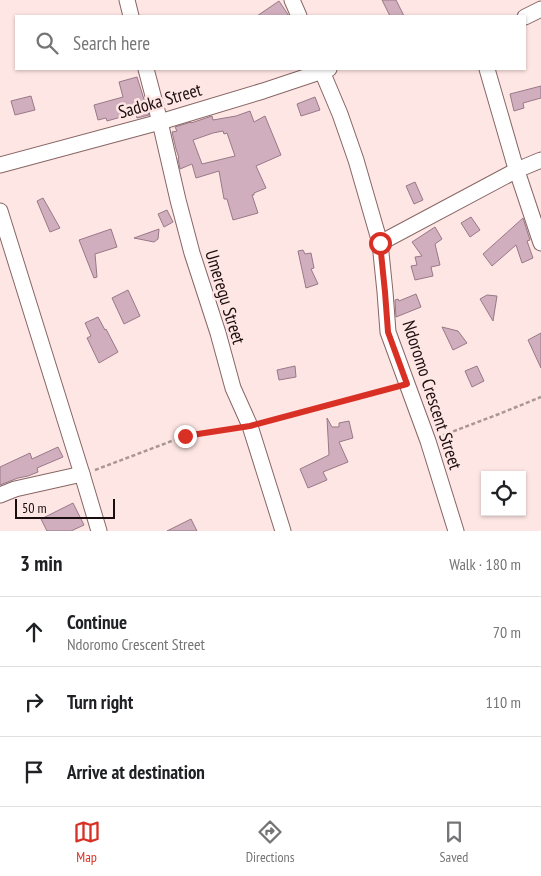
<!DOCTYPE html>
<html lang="en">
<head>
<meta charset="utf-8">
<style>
	body { margin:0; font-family:"PT Sans Narrow",sans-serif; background:#f6f6f6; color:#202124 }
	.controls { position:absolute; right:15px; bottom:15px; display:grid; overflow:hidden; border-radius:0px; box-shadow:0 1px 4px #0004 }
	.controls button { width:45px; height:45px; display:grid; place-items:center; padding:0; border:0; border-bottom:1px solid #e0e0e0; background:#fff; color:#202124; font:25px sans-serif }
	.scale { position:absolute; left:15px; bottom:12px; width:100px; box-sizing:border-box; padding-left:5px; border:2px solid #1a0d0d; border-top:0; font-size:14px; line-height:18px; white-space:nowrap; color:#1a0d0d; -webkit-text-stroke:4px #fee6e4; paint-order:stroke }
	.stop { position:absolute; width:15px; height:15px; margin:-11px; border:4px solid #d93025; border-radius:50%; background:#fff }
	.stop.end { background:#d93025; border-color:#fff; box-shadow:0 1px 5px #0008 }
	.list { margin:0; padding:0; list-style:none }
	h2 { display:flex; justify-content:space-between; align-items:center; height:65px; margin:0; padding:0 20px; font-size:21px }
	h2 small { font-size:16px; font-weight:400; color:#757577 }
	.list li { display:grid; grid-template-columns:32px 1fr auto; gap:15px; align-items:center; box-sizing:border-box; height:70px; padding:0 20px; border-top:1px solid #e0e0e0 }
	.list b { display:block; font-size:19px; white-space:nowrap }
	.list p { margin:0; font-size:16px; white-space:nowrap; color:#757577 }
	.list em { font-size:16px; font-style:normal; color:#757577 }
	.icon { flex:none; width:28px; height:28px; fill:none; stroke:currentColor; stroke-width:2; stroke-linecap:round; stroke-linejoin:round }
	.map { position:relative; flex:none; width:541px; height:531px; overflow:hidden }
	.search { position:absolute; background:#fff; box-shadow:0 1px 4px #0004; left:15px; right:15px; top:15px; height:55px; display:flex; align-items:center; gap:12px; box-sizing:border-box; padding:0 18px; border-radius:0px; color:#757577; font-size:19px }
	.sheet { height:275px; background:#fff }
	nav { display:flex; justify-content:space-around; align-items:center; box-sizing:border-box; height:70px; border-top:1px solid #e0e0e0; background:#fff; font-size:14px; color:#757577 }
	nav a { display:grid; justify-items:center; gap:2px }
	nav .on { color:#d93025 }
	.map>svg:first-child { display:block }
	.building { fill:#d0aebe; stroke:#987987; fill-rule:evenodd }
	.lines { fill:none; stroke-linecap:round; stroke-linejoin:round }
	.minor-casing { stroke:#886665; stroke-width:17 }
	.path { stroke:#aa9694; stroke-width:2.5; stroke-dasharray:4 2.5; stroke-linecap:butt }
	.minor { stroke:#fff; stroke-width:15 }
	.route { stroke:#d93025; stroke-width:6 }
	.labels { text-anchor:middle; stroke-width:5; stroke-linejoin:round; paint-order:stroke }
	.street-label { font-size:18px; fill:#1a0d0d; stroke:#fee6e4 }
</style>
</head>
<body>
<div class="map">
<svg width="541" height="531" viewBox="0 0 541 531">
	<rect width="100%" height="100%" fill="#fee6e4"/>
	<g class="building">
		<path d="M382,0H396L404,16H390Z"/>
		<path d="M279,1L289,16H257Z"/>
		<path d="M137,77L149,115L137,118L135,113L107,121L106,118L98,120L94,105L123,97L119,82Z"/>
		<path d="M541,86V98L523,103L524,108L514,111L510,94Z"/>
		<path d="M31,96L35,110L15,115L11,101Z"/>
		<path d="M315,97L320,110L301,116L297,104Z"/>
		<path d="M250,111L254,122L265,116L281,155L256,166L266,188L254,193V195H252L258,213L233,220L227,199H224L219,171L196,178L192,164L180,169L178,158H179L176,149L172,132L177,131L175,127L191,122V123L212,116L213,120L236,116ZM223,131L224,134L227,133L235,156L202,164L193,140L213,133Z"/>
		<path d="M415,182L423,200L414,204L406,186Z"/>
		<path d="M43,198L60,228L50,232L37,201Z"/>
		<path d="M167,210L173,222L164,227L158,214Z"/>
		<path d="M471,217L480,230L470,237L461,223Z"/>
		<path d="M523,218L530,240L527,241L533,258L522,263L516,245L492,266L483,254Z"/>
		<path d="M435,227L442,239L435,244L440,265L431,267L433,276L415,280L411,266L417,265L415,257L422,256L412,242Z"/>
		<path d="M111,229L117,247L95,254L97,277L94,278L79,240Z"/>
		<path d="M159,229L158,239L154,242L134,238Z"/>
		<path d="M303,250L305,254L311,253L314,268L311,269L318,284L306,288L298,251Z"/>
		<path d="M128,290L140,316L124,324L112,298Z"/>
		<path d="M416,294L421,307L396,317L395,300L398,299L399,301Z"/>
		<path d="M487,295L497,296L493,321L480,299Z"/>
		<path d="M98,317L105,330L106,329L118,352L99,363L87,338L91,336L85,323Z"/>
		<path d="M442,327L458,331L467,343L453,350Z"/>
		<path d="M541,333V368L528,340Z"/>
		<path d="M295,366L296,377L279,380L277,370Z"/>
		<path d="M477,366L484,381L472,387L465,371Z"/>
		<path d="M327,418L332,427H339V423L349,421L353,438L339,442L348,462L323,472L327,480L308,488L300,469L329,455Z"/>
		<path d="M58,447L63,457L37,468L38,472L28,476L18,478L0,485V467L30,453L32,459Z"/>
		<path d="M73,503L84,525L71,531H47L41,519Z"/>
		<path d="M191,519L197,531H167Z"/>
	</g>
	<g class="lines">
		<defs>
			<g id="minor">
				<path d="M127,0L131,16"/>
				<path d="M292,0L299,16"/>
				<path d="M525,17L541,9"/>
				<path d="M146,69L160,122L178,200L192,253L218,333L233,388L250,426L283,531"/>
				<path d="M321,69L340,114L356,160L380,243L385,292L388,332L428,441L456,531"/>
				<path d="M487,69L514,162L541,243"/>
				<path d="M0,165L160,122L263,91L329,69"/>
				<path d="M0,211L82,474L99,531"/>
				<path d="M380,243L517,170L541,160"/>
				<path d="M0,495L15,489L82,474"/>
			</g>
		</defs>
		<use href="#minor" class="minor-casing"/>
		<g class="path">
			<path d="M263,422L393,387"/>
			<path d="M441,436L499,414L541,397"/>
			<path d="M95,470L185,436L236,428"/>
		</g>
		<use href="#minor" class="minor"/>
	</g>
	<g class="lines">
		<path class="route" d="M185,436L250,426L407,384L388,332L385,292L380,243"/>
	</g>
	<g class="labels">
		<g class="street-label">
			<text transform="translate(160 101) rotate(-16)" y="6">Sadoka Street</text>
			<text transform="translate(225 297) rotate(73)" y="6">Umeregu Street</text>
			<text transform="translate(432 395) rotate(72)" y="6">Ndoromo Crescent Street</text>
		</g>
	</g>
</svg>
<div class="controls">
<button><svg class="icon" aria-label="locate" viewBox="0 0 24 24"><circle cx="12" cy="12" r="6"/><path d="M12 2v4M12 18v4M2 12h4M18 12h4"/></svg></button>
</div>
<div class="scale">50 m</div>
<div class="stop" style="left:380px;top:243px"></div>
<div class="stop end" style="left:185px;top:436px"></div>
<div class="search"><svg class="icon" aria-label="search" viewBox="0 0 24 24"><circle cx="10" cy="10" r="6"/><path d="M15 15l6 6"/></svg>Search here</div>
</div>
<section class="sheet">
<h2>3 min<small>Walk · 180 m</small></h2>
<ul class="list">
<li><svg class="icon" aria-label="ahead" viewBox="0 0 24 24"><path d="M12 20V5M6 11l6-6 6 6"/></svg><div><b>Continue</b><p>Ndoromo Crescent Street</p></div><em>70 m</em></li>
<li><svg class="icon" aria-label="right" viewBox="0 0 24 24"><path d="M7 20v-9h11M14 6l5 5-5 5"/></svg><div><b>Turn right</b></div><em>110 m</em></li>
<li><svg class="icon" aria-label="arrive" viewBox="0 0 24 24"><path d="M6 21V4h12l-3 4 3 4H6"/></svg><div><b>Arrive at destination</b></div></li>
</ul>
</section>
<nav>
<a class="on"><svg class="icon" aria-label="map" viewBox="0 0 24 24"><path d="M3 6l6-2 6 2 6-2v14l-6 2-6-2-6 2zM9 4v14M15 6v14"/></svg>Map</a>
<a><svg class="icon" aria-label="directions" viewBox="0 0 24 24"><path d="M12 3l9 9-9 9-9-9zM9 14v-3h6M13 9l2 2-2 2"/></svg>Directions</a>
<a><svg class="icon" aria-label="saved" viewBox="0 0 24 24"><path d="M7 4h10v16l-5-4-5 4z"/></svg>Saved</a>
</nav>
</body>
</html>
